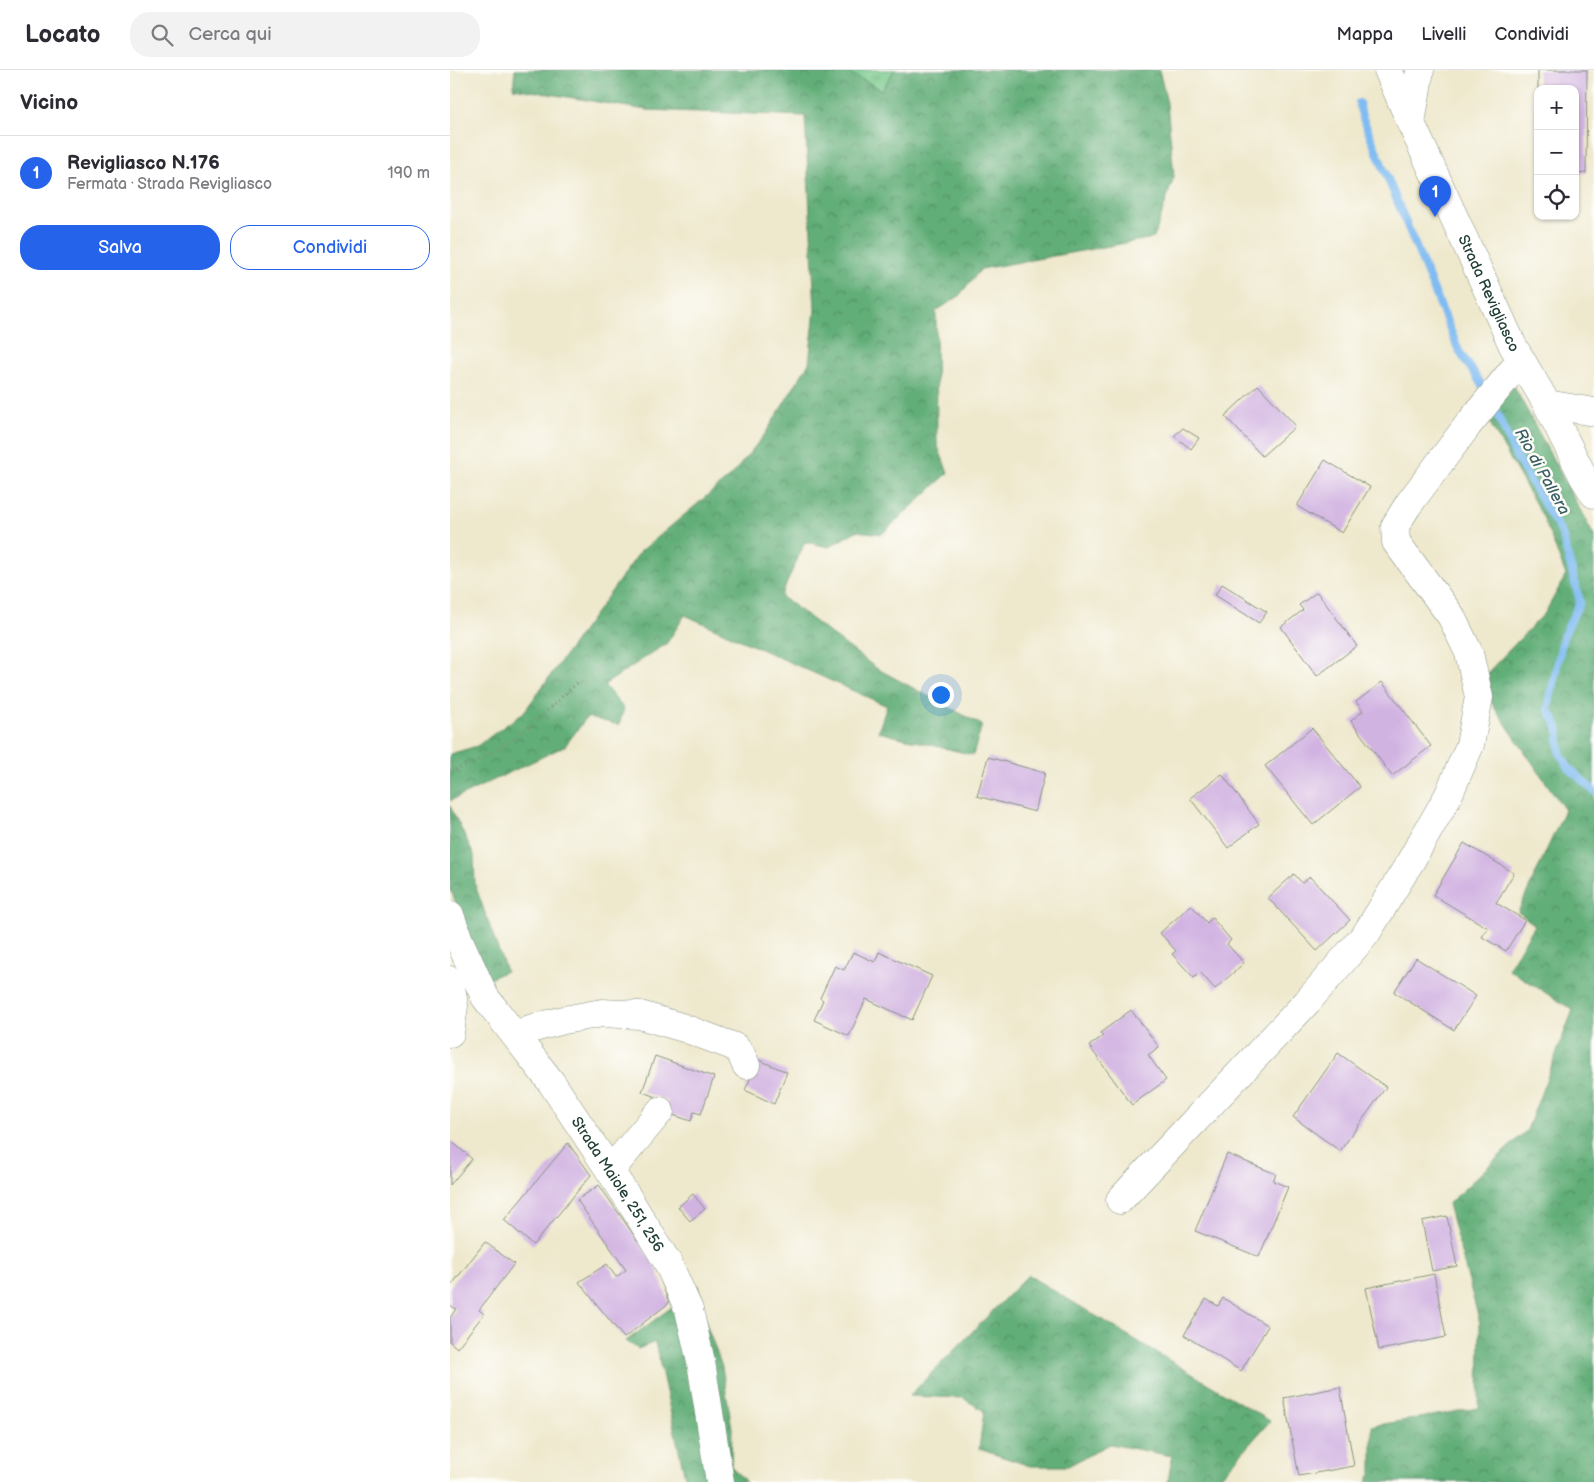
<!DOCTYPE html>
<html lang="it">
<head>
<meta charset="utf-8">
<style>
	body { margin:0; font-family:"Balsamiq Sans",sans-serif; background:#f2f2f3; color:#2b2b33 }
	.controls { position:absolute; right:15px; top:15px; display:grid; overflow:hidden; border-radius:10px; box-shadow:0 1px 4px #0004 }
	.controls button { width:45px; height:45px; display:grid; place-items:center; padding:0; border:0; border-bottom:1px solid #e1e1e2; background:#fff; color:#2b2b33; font:25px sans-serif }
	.you { position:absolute; left:490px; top:624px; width:18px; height:18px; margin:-12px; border:4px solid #fff; border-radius:50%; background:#1a73e8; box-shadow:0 0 0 8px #1a73e833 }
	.badge { display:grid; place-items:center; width:32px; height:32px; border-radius:50%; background:#2563eb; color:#fff; font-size:16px; font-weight:700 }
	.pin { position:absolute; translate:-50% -41px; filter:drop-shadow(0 1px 2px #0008) }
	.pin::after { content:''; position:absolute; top:26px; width:18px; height:15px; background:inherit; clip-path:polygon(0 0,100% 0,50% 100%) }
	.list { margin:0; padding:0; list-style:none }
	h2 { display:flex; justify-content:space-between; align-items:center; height:65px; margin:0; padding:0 20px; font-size:21px }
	h2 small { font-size:16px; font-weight:400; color:#7c7c81 }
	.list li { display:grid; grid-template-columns:32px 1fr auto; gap:15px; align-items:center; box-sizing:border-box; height:75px; padding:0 20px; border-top:1px solid #e1e1e2 }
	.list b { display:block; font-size:19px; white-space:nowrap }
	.list p { margin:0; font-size:16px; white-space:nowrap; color:#7c7c81 }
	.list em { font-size:16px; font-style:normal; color:#7c7c81 }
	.actions { display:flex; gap:10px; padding:15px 20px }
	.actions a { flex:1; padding:11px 0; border:1px solid #2563eb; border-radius:20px; text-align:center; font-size:18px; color:#2563eb }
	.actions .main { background:#2563eb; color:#fff }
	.icon { flex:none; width:28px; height:28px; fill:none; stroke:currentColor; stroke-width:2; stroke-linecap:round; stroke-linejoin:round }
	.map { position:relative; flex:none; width:1144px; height:1412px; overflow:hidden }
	header { display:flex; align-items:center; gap:30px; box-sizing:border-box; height:70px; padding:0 25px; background:#fff; border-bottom:1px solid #e1e1e2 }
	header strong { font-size:24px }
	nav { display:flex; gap:28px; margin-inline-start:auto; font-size:18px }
	.search { width:350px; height:45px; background:#f2f2f3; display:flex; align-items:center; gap:12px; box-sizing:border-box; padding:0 18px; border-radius:20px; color:#7c7c81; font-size:19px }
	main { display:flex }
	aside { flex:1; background:#fff }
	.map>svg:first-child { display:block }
	.grass { fill:url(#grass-tufts); stroke:#4c8460 }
	.forest { fill:url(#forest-crowns); stroke:#407656 }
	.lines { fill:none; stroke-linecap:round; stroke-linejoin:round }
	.stream { stroke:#80bcf2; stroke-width:8 }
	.building { fill:#d1b3e2 }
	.minor-casing { stroke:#869280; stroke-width:29 }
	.path { stroke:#869280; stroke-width:3; stroke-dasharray:1 4; stroke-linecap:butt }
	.minor { stroke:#fff; stroke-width:28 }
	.labels { text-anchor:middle; stroke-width:5; stroke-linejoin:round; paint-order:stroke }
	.street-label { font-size:15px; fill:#1f3d34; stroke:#fdfcf7 }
	.water-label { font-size:16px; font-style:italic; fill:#375d64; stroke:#fdfcf7 }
</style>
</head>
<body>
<header>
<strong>Locato</strong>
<div class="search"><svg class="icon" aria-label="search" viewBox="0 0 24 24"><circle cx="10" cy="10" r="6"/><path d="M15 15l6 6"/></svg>Cerca qui</div>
<nav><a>Mappa</a><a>Livelli</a><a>Condividi</a></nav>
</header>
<main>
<aside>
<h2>Vicino<small></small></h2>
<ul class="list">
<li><span class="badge">1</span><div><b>Revigliasco N.176</b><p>Fermata · Strada Revigliasco</p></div><em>190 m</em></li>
</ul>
<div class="actions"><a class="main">Salva</a><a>Condividi</a></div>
</aside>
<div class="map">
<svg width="1144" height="1412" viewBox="0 0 1144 1412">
	<defs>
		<pattern id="grass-tufts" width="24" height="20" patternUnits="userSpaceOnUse" patternTransform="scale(1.25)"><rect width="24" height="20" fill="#78ca8c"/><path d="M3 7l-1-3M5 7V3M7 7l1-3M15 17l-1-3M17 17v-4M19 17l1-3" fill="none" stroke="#62a573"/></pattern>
		<pattern id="forest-crowns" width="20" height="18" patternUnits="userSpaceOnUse" patternTransform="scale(1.25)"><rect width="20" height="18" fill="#62ae78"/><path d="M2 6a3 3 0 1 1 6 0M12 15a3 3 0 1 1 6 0" fill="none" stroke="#508f63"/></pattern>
	</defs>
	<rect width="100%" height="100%" fill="#fdfcf7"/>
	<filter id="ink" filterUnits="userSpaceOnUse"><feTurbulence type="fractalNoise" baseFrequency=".02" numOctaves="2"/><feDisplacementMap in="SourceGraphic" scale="10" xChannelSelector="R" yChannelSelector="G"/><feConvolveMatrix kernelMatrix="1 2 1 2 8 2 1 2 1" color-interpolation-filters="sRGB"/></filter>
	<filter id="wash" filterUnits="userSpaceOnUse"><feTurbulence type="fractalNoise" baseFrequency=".0096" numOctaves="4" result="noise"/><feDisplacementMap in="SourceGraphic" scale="20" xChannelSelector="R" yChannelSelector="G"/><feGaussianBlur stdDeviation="1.12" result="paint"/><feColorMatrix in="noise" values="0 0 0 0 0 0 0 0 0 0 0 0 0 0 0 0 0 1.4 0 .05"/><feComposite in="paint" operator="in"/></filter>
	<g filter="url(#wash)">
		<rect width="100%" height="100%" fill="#eee8cc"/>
		<path class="grass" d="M394,0H444L432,20Z"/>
		<g class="forest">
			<path d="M65,0H394L432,20L444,0H709L717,33L724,106L704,168L531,199L508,227L486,241L487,374L498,403L432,464L406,461L379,477L355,472L331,526L426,598L532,655L523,685L428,662L437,636L235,545L217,573L154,615L174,639L169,655L137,647L115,676L0,731V684L27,676L74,642L190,482L282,405L315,364L359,293L365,240L355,46L196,40L63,18Z"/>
			<path d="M1064,316L1144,466V1412H917L922,1402V1356L1029,1338L1030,1253L998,1134L1077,1060L1123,940L1058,899L1085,855L1068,842L1115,740L1042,634L1038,602L1095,543L1116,505L1093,447L1037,348Z"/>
			<path d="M0,736L24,785L25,815L56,901L39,909L19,870L0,817Z"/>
			<path d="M578,1205L820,1351L766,1412H718L722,1386L660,1374L618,1396H580L529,1379L534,1341L513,1328L459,1326Z"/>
			<path d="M248,1215L256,1253L272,1297L282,1358L281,1396L296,1412H275L238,1223Z"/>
			<path d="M226,1234L263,1412H236L205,1272L188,1279L176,1271Z"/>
		</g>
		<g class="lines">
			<g class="stream">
				<path d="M909,33L912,46L1009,281L1034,318"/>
				<path d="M1046,341L1065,385L1112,464L1130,532L1113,567L1098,639L1108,657L1110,683L1119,698L1144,721"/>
			</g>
		</g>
		<g id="blocks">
			<g class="building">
				<path d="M1088,0H1137L1136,103L1125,104V19H1088Z"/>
				<path d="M808,315L846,356L812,386L775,346Z"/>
				<path d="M733,358L749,368L741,379L724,366Z"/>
				<path d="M875,390L920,417L892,463L847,436Z"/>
				<path d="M772,514L817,542L809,553L765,525Z"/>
				<path d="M867,522L907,576L867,606L831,557L853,540L849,535Z"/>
				<path d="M932,612L981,676L942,706L901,651L913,641L906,632Z"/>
				<path d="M862,658L910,717L863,755L815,696Z"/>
				<path d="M538,687L595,703L585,742L527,726Z"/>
				<path d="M772,704L809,754L778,778L740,728Z"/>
				<path d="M1014,773L1064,803L1046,833L1075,850L1056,881L1032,867L1038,858L983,825Z"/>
				<path d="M844,804L852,813L860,807L900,850L867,881L818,828Z"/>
				<path d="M741,835L757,853L762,848L781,870L777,874L794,893L765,919L750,902L744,908L722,884L726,881L710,863Z"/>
				<path d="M403,882L425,892L429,882L482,906L462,950L416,929L399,966L364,950L373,930L370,928L385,896L394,900Z"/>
				<path d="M966,888L1026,926L1004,960L944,922Z"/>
				<path d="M681,940L709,977L698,985L716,1010L682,1035L639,976L653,966L650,963Z"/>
				<path d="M888,983L936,1017L890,1081L843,1047Z"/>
				<path d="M205,986L264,1007L251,1044L244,1042L241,1051L214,1042L218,1031L192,1022Z"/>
				<path d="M309,990L337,1002L324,1034L295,1020Z"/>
				<path d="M0,1070L22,1089L0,1115Z"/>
				<path d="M118,1073L141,1105L83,1175L54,1150Z"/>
				<path d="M777,1084L826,1104L823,1111L838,1117L809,1187L745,1161Z"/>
				<path d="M149,1115L206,1197L219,1233L174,1268L129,1212L157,1194L166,1207L176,1200L127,1130Z"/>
				<path d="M243,1124L255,1139L240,1151L228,1137Z"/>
				<path d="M997,1146L1007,1196L982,1201L972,1151Z"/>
				<path d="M35,1172L64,1194L29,1240L34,1244L7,1278L0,1272V1248L6,1239L0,1235V1217Z"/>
				<path d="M984,1204L996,1267L929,1280L916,1218Z"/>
				<path d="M773,1228L818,1256L791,1301L734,1265L756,1229L768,1236Z"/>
				<path d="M890,1317L904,1396L849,1406L834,1328Z"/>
			</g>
		</g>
	</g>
	<g filter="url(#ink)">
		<use href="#blocks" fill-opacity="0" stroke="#869280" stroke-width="1"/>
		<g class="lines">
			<defs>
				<g id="minor">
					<path id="s1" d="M938,0L961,53L1063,276L1097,334L1133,406L1144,424"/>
					<path d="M961,53L970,0"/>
					<path d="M1097,334L1144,342"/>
					<path id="s2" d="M0,845L9,870L35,927L101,1012L178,1128L218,1193L239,1240L251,1292L270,1412"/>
					<path d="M0,910L4,936L0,963"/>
					<path d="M67,967L80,959L114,950L152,943L190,945L234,958L285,977L291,984L296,995"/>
					<path d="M160,1101L210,1041"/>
					<path d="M670,1130L857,932L916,864L959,794L998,726L1020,675L1029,627L1019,583L1001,546L946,472L945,456L958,435L1018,355L1071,290"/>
				</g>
			</defs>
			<use href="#minor" class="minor-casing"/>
			<path class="path" d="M0,701C51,686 90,647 128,612"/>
			<use href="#minor" class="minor"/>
		</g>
	</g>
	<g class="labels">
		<g class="street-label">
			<text dy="5" stroke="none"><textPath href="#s1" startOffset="245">Strada Revigliasco</textPath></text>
			<text dy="5" stroke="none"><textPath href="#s2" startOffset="319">Strada Maiole, 251, 256</textPath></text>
		</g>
		<g class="water-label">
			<text transform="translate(1093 401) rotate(61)" y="6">Rio di Pallera</text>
		</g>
	</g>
</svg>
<div class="controls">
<button>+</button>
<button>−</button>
<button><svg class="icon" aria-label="locate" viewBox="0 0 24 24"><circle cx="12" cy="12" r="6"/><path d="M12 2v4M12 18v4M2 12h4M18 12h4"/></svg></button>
</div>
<div class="you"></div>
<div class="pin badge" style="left:985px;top:147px">1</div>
</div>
</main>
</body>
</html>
